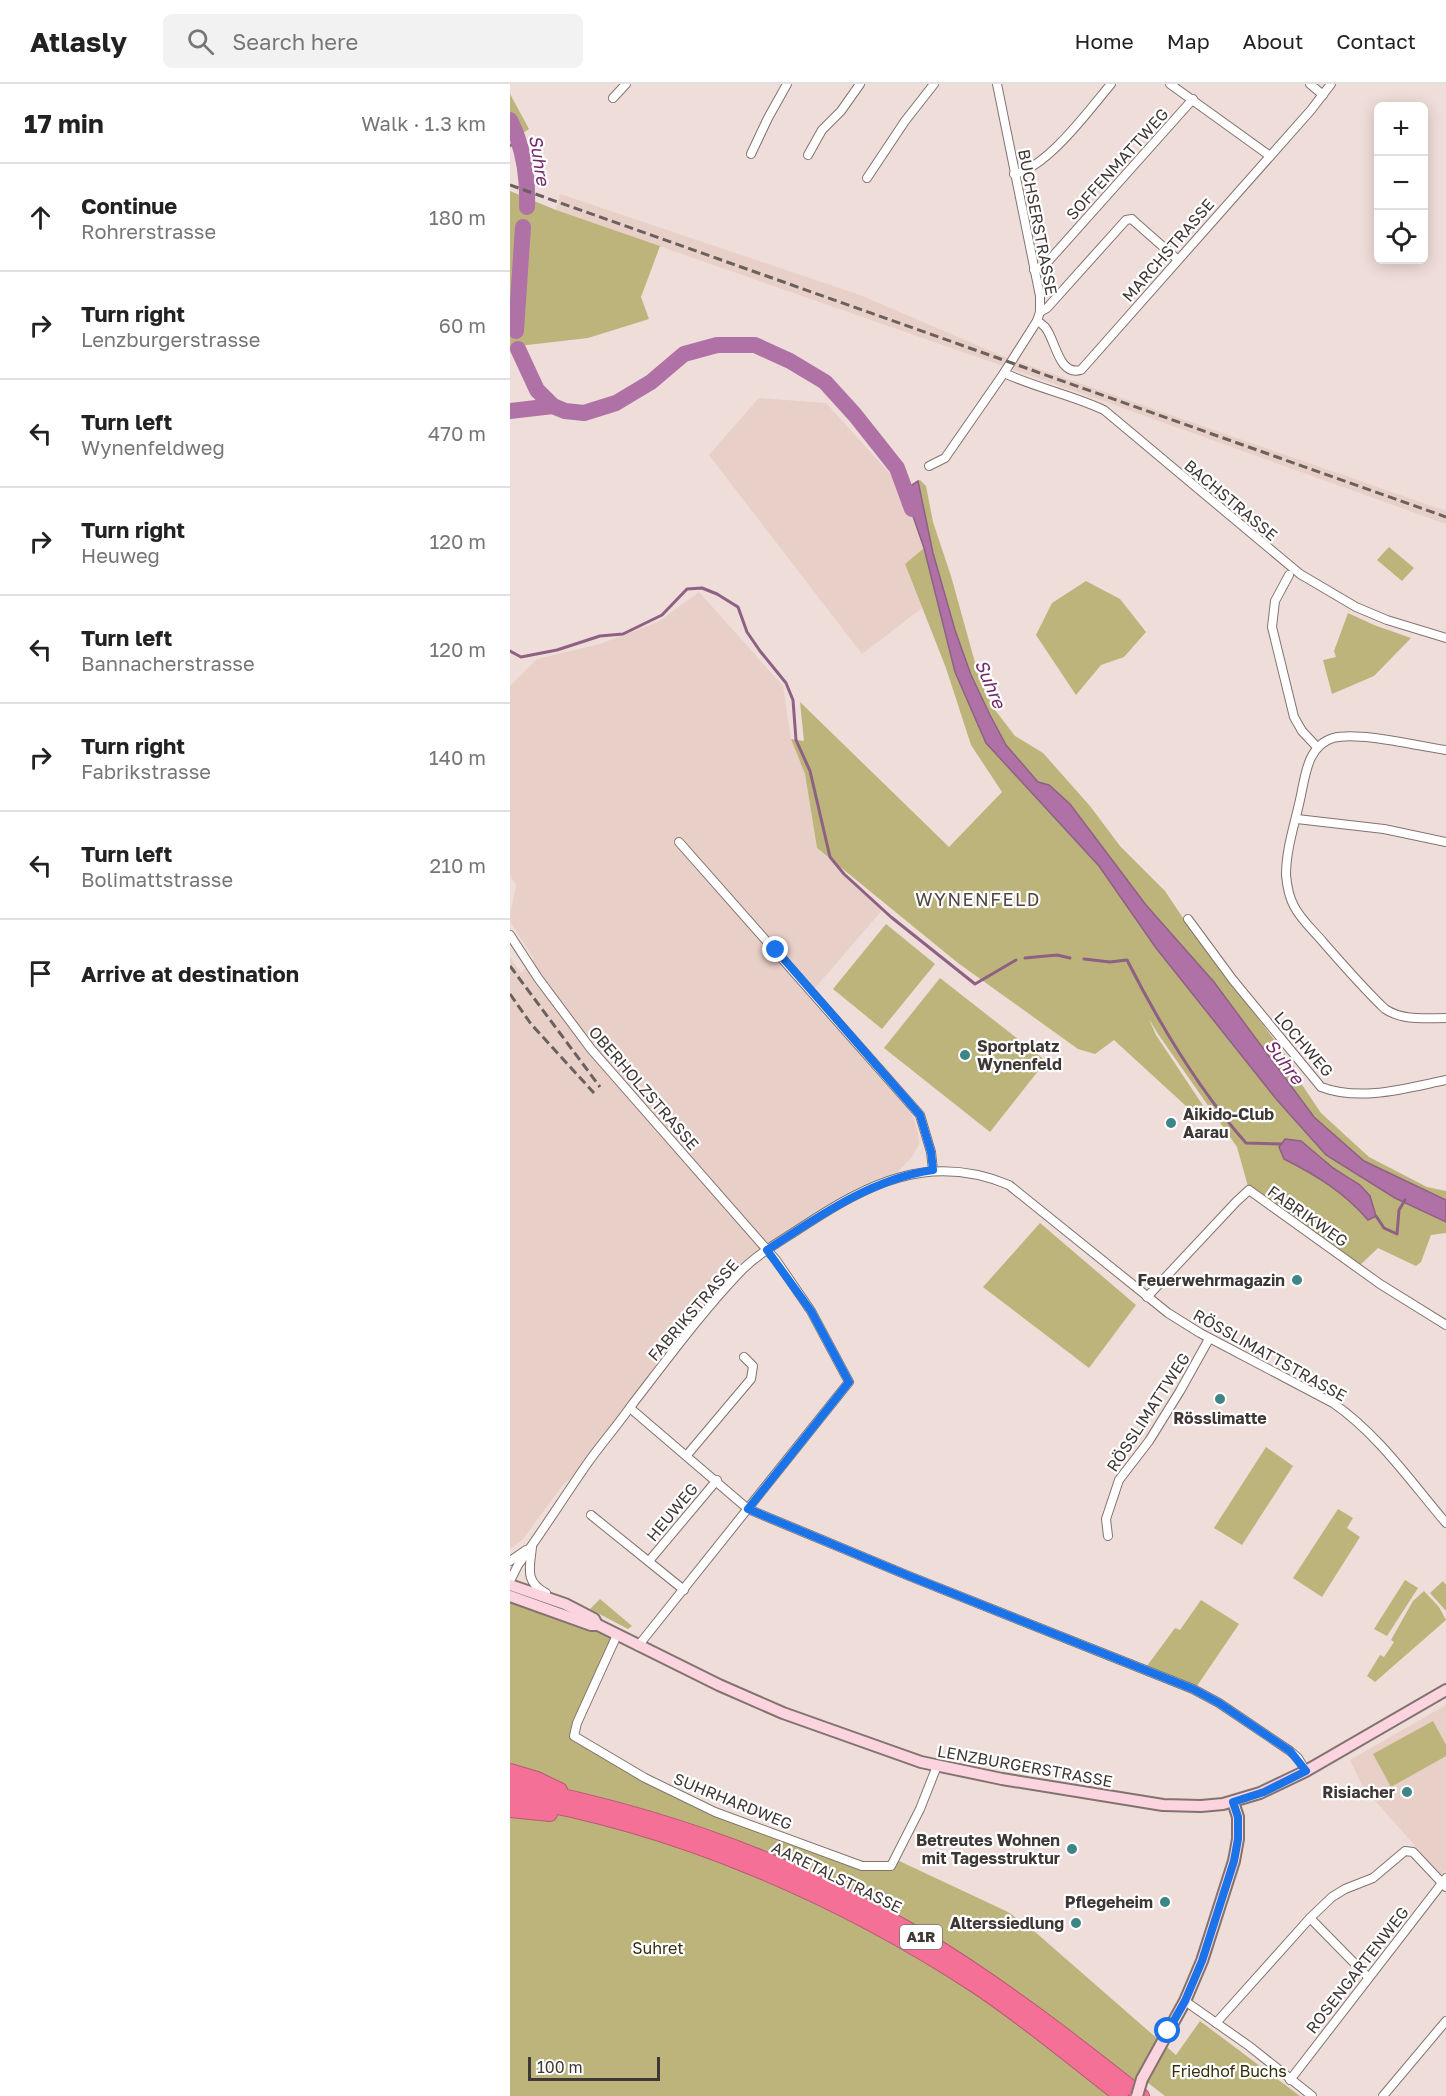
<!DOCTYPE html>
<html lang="en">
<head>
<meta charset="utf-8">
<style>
	body { margin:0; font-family:"Golos Text",sans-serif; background:#f2f2f2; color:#222 }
	.controls { position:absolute; right:18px; top:18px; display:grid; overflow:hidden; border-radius:9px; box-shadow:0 3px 15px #0003 }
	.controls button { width:54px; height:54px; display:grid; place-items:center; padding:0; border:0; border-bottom:2px solid #e0e0e0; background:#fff; color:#222; font:30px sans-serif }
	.scale { position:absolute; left:18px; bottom:15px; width:132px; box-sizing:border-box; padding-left:6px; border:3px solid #3e3735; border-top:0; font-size:16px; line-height:21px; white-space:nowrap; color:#3e3735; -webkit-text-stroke:4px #fff; paint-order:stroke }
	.stop { position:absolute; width:18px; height:18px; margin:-14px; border:4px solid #1a73e8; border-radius:50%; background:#fff }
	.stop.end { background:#1a73e8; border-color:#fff; box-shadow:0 2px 6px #0008 }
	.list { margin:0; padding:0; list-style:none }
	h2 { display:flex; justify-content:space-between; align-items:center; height:78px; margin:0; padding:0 24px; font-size:26px }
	h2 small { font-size:20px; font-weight:400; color:#767676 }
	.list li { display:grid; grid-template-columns:39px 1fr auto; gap:18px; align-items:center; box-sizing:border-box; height:108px; padding:0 24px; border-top:2px solid #e0e0e0 }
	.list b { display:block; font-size:22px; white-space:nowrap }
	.list p { margin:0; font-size:20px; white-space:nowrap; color:#767676 }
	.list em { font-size:20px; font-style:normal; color:#767676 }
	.icon { flex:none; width:33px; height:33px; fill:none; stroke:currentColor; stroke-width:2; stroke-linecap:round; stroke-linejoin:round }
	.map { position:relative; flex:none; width:936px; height:2012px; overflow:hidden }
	header { display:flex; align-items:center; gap:36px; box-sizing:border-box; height:84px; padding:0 30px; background:#fff; border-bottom:2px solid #e0e0e0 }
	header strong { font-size:28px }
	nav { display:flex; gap:33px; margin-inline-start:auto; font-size:21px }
	.search { width:420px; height:54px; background:#f2f2f2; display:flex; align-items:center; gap:15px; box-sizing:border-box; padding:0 21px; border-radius:9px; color:#767676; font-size:22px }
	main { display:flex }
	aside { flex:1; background:#fff }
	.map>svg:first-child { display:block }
	.built { fill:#e8cfc7 }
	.green { fill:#bdb47b; fill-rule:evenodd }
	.water { fill:#b072a6; stroke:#8e6084; stroke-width:1.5 }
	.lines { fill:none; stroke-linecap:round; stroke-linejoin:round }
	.stream { stroke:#8e6084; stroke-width:3 }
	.river { stroke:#b072a6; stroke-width:16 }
	.street-casing { stroke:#82736f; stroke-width:10 }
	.secondary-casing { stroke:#82736f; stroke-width:14 }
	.highway-casing { stroke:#b55c74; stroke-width:16 }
	.street { stroke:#fff; stroke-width:8 }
	.secondary { stroke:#fcd4e0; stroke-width:10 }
	.highway { stroke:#f57096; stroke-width:14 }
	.rail { stroke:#6a605e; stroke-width:3; stroke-dasharray:9 4.5; stroke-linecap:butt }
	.secondary-bridge-casing { stroke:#82736f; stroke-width:14; stroke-linecap:butt }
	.secondary-bridge { stroke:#fcd4e0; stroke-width:10 }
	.route { stroke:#1a73e8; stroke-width:8 }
	.poi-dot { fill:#3d8586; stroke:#fff; stroke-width:2 }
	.labels { text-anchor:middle; stroke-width:4.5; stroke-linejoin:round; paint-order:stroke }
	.shield { fill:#fff; stroke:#787372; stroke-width:1.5 }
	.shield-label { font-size:15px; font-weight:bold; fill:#3e3735 }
	.street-label { font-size:16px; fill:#3e3735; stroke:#fff }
	.poi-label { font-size:16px; font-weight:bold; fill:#3e3735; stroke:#fff; text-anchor:end }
	.park-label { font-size:16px; fill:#332e09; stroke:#fff }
	.water-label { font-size:18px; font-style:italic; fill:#73296b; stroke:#fff }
	.neighbourhood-label { font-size:18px; letter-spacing:1.5px; fill:#534542; stroke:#fff }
</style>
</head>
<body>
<header>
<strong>Atlasly</strong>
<div class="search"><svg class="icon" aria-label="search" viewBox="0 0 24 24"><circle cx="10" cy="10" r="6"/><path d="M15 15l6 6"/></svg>Search here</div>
<nav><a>Home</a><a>Map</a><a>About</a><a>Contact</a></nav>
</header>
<main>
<aside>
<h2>17 min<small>Walk · 1.3 km</small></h2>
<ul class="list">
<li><svg class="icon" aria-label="ahead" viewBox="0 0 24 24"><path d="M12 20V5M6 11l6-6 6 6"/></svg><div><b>Continue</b><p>Rohrerstrasse</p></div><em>180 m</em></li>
<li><svg class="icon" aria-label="right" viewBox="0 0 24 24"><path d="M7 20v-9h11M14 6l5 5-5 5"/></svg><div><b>Turn right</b><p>Lenzburgerstrasse</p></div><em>60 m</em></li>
<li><svg class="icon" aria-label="left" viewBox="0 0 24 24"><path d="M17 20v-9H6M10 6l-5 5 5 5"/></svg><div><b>Turn left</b><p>Wynenfeldweg</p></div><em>470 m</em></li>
<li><svg class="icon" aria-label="right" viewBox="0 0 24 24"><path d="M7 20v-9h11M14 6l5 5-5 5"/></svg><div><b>Turn right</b><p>Heuweg</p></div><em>120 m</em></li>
<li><svg class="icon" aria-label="left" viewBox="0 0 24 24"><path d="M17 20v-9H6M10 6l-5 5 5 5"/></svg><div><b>Turn left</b><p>Bannacherstrasse</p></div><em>120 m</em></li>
<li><svg class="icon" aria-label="right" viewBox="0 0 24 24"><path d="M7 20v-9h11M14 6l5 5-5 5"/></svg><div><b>Turn right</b><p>Fabrikstrasse</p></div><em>140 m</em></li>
<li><svg class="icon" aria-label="left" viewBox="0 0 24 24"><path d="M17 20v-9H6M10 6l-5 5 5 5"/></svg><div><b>Turn left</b><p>Bolimattstrasse</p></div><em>210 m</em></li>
<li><svg class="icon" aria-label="arrive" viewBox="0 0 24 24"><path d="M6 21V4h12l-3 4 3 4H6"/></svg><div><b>Arrive at destination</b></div></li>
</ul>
</aside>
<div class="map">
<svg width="936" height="2012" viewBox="0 0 936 2012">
	<rect width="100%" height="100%" fill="#efddd9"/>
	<g class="built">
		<path d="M50,110L350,211L492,272L936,427V440L599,319L46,126Z"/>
		<path d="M249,314L316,319L392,403L414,464L395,480L412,524L352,570L199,371Z"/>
		<path d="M189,508L273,602L281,655L295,690L307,764L373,825L299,911L396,1019L404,1035L408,1049L409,1060L402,1073L381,1095L349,1110L231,1187L77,1379L52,1402L13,1455L0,1465V873L11,889L24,875L1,839L0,831L6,801L0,791V602L27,575L90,560L148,538Z"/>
		<path d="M936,1621V1786L931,1791L853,1703L840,1676Z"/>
	</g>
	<g class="green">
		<path d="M0,10L19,45L0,58Z"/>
		<path d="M0,107L46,126L150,162L131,213L139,235L78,254L0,263Z"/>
		<path d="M410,396L416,402L423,438L441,492L469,593L482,622L505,652L533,669L580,722L610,762L655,807L675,837L787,986L784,989L811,1029L859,1073L917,1103L936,1107V1116L854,1077L804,1033L704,898L636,821L539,701L528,698L496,661L480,631L461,591L445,546L423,469L408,397Z"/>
		<path d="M879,463L904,484L892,497L867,476Z"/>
		<path d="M414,464L445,588L476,659L589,782L646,864L767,1016L816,1071L885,1114L936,1138V1149L921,1151L911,1178L906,1182L868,1164L848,1183L739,1106L727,1063L648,950L639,935L646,951L696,1026L688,1033L604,956L585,970L568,965L448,879L307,764L295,690L281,655L294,657L290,618L439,763L492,708L461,661L436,584L395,480ZM774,1075C820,1083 847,1083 866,1132L858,1136C834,1109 806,1091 774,1075Z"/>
		<path d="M576,497L610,515L636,548L614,573L591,581L566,611L526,551L542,519Z"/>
		<path d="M838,529L864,541L901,554L864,592L822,610L813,576L826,573L824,567Z"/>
		<path d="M376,840L425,880L372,945L323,905Z"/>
		<path d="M430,894L536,977L480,1048L374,964Z"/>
		<path d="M530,1139L626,1221L579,1284L473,1203Z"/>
		<path d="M756,1363L783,1382L732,1461L704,1444Z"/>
		<path d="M828,1425L843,1434L837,1444L850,1453L812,1513L783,1494Z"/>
		<path d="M895,1496L908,1504L877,1552L864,1545Z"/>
		<path d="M933,1497L936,1501V1527L920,1509Z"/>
		<path d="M0,1506L52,1525L107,1551L65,1652L205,1728L322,1771L381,1782L385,1775L498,1828L524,1847L666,1971L690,1937L790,2012H655L633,1995L629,2012H0Z"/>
		<path d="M914,1507L929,1523L936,1536L865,1598L857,1592L870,1571L874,1573L884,1558L881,1556L903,1517Z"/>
		<path d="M90,1515L122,1542L118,1545L80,1525Z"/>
		<path d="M691,1516L729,1540L687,1602L637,1582L665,1544L670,1546Z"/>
		<path d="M923,1637L936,1661V1672L881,1703L863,1670Z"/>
	</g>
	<g class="water">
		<path d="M408,397L423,469L445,546L461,591L480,631L496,661L528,698L539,701L560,720L636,821L704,898L804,1033L854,1077L936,1116V1138L885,1114L816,1071L767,1016L646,864L589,782L476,659L445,588L414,464L394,406Z"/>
		<path d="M775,1055L791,1057L823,1084L850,1101L860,1112L866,1132L858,1136C835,1109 806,1091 774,1075L769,1063Z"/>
	</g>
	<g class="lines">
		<g class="stream">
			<path d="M0,62L9,54"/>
			<path d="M0,567L11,573L47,566L90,552L113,550L152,531L177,505L192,504L207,510L228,523L237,548L250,567L276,599L283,616L286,656L300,687L320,773L334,790L381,833L465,900L506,876"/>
			<path d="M515,874L547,871L560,874"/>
			<path d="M574,875L600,878L617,876C650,941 688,1005 736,1059L771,1060"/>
			<path d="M866,1132L874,1144L887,1150L889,1126L895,1116"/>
		</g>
		<g class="river">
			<path d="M0,36C13,62 18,94 17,123"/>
			<path d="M6,247L13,143"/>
			<path d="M8,265L27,306L43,322L55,327L74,329L106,319L141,298L174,270L207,261H245L280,277L315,298L345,331L387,384L402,425"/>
			<path d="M0,327L43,322"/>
		</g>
		<defs>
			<g id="street">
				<path d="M660,0L760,72"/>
				<path d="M800,0L813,11"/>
				<path d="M103,14L116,0"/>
				<path d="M241,70L258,34L277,0"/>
				<path d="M298,71L312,46L331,27L350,0"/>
				<path d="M504,90C537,84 579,26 601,0"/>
				<path d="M357,94L395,37L424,0"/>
				<path d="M524,186L534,182L683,15"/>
				<path d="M530,228L537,224L616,136L622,135L625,138L667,175"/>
				<path d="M527,237C529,238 534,242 535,243C546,256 548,292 571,286L801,26L821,0"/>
				<path d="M494,289C527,304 562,311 594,326L790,490L846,523L877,536L936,554"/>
				<path d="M419,382L435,374L494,289L527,237L530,228V212L487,0"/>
				<path d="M779,491L765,517L762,543L784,633L792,647L807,663"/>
				<path d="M936,666C908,662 848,647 823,654C800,661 796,686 792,706C787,734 776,762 776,791C777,802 779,813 784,822C791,836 803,846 813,858C833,881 853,904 875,925C893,937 915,934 936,934"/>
				<path d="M787,735L874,745L936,758"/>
				<path d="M169,758L410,1031L421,1068L423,1086"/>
				<path d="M678,835L723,896L811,1003C851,1018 897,1004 936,996"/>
				<path d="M0,851L28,894L81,965L266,1176L301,1227L339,1298L128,1562"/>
				<path d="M637,1213L726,1118L739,1106L870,1200L936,1241"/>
				<path d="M120,1324L238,1425L399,1492L683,1605L709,1619L780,1667L788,1674L796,1687"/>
				<path d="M177,1371L241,1295L243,1282L234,1273"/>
				<path d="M81,1431L174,1506"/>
				<path d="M598,1452L596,1435L609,1396L639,1357L670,1307L699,1255"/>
				<path d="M22,1463C20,1483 14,1498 36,1509"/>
				<path d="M0,1477L16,1466"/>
				<path d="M139,1477L207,1396"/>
				<path d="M0,1497L8,1481C32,1448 54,1413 77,1380C91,1360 107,1342 121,1322C156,1277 190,1230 230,1188C247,1170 271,1157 292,1143C359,1099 419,1068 499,1101L658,1229L690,1249L823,1319C868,1350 901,1398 936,1439"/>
				<path d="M107,1551L67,1639L64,1652L135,1694L205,1728L352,1782H381L410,1725L427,1682"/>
				<path d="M858,1893L800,1834L822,1813L835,1805L863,1794L895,1767L903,1768L936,1803"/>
				<path d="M675,1917L739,1962L802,2012"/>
				<path d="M706,1939L800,1834"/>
				<path d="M780,1996L936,1794"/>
				<path d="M873,2012L936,1937"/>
			</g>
			<g id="secondary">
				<path d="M0,1501L55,1520L84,1535L86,1539"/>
				<path d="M0,1512L81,1541H88L209,1601L273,1629L411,1678L492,1695L653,1721L691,1722L713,1720L750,1709L796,1687L936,1606"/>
				<path d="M632,1995L675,1917L692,1877L724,1777L728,1755V1733L723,1718"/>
			</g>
			<g id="highway">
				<path d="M0,1687L27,1695L50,1706"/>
				<path d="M0,1701C142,1728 279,1775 403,1848C484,1896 559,1954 632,2012"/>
				<path d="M0,1714C165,1741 327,1811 466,1902C517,1936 563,1975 611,2012"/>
				<path d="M0,1726L40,1730"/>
			</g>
		</defs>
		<use href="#street" class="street-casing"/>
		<use href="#secondary" class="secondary-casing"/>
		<use href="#highway" class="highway-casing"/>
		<use href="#street" class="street"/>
		<use href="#secondary" class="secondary"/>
		<use href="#highway" class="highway"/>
		<g class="rail">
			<path d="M0,101L936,433"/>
			<path d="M0,882L90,1003"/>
			<path d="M0,910L21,940L84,1009"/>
		</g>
		<defs>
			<path id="secondary-bridge" d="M627,2012L632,1995"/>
		</defs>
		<use href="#secondary-bridge" class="secondary-bridge-casing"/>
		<use href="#secondary-bridge" class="secondary-bridge"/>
	</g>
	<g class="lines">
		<path class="route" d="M266,866L410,1031L421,1068L423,1086C361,1095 309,1132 257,1166L301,1227L339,1298L238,1425L399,1492L683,1605L709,1619L780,1667L796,1687L754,1708L723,1718L728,1733V1755L724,1777L692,1877L675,1917L658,1947"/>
	</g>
	<g class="poi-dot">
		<circle cx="455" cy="971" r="6"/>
		<circle cx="661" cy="1039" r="6"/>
		<circle cx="787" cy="1196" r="6"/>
		<circle cx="710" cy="1315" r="6"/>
		<circle cx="897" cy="1708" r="6"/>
		<circle cx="562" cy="1765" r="6"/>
		<circle cx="655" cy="1818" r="6"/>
		<circle cx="566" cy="1839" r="6"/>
	</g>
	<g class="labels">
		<rect class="shield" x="390" y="1841" width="42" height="24" rx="4.5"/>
		<g class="shield-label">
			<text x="411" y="1858">A1R</text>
		</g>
		<g class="street-label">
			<text transform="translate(607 80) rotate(-48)" y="6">SOFFENMATTWEG</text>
			<text transform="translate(528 138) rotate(79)" y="6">BUCHSERSTRASSE</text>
			<text transform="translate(658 166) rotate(-49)" y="6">MARCHSTRASSE</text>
			<text transform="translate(721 416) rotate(40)" y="6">BACHSTRASSE</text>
			<text transform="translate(794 960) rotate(49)" y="6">LOCHWEG</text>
			<text transform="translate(134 1004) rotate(49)" y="6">OBERHOLZSTRASSE</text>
			<text transform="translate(798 1132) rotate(35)" y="6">FABRIKWEG</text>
			<text transform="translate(183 1226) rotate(-49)" y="6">FABRIKSTRASSE</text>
			<text transform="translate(760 1271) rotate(29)" y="6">RÖSSLIMATTSTRASSE</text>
			<text transform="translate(638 1328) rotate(-57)" y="6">RÖSSLIMATTWEG</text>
			<text transform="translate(162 1428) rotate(-50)" y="6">HEUWEG</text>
			<text transform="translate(515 1682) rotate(10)" y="6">LENZBURGERSTRASSE</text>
			<text transform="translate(223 1717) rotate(22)" y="6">SUHRHARDWEG</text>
			<text transform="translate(327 1793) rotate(26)" y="6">AARETALSTRASSE</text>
			<text transform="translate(847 1886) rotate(-52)" y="6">ROSENGARTENWEG</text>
		</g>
		<g class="poi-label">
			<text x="467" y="968" text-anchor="start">Sportplatz<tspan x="467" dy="18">Wynenfeld</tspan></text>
			<text x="673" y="1036" text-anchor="start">Aikido-Club<tspan x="673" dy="18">Aarau</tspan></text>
			<text x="775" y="1202">Feuerwehrmagazin</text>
			<text x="710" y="1340" text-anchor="middle">Rösslimatte</text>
			<text x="885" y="1714">Risiacher</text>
			<text x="550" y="1762">Betreutes Wohnen<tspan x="550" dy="18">mit Tagesstruktur</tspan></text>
			<text x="643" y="1824">Pflegeheim</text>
			<text x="554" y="1845">Alterssiedlung</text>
		</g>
		<g class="park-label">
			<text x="148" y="1870">Suhret</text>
			<text x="719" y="1993">Friedhof Buchs</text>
		</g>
		<g class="water-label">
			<text transform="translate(29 76) rotate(81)" y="6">Suhre</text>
			<text transform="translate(480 600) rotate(67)" y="6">Suhre</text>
			<text transform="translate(774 978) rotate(53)" y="6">Suhre</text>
		</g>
		<g class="neighbourhood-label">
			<text x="468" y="822">WYNENFELD</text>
		</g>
	</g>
</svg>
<div class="controls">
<button>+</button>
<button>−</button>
<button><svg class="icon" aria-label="locate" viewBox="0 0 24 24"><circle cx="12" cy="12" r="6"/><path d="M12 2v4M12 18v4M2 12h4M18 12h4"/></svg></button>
</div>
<div class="scale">100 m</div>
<div class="stop" style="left:658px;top:1947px"></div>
<div class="stop end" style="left:266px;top:866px"></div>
</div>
</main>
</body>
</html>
